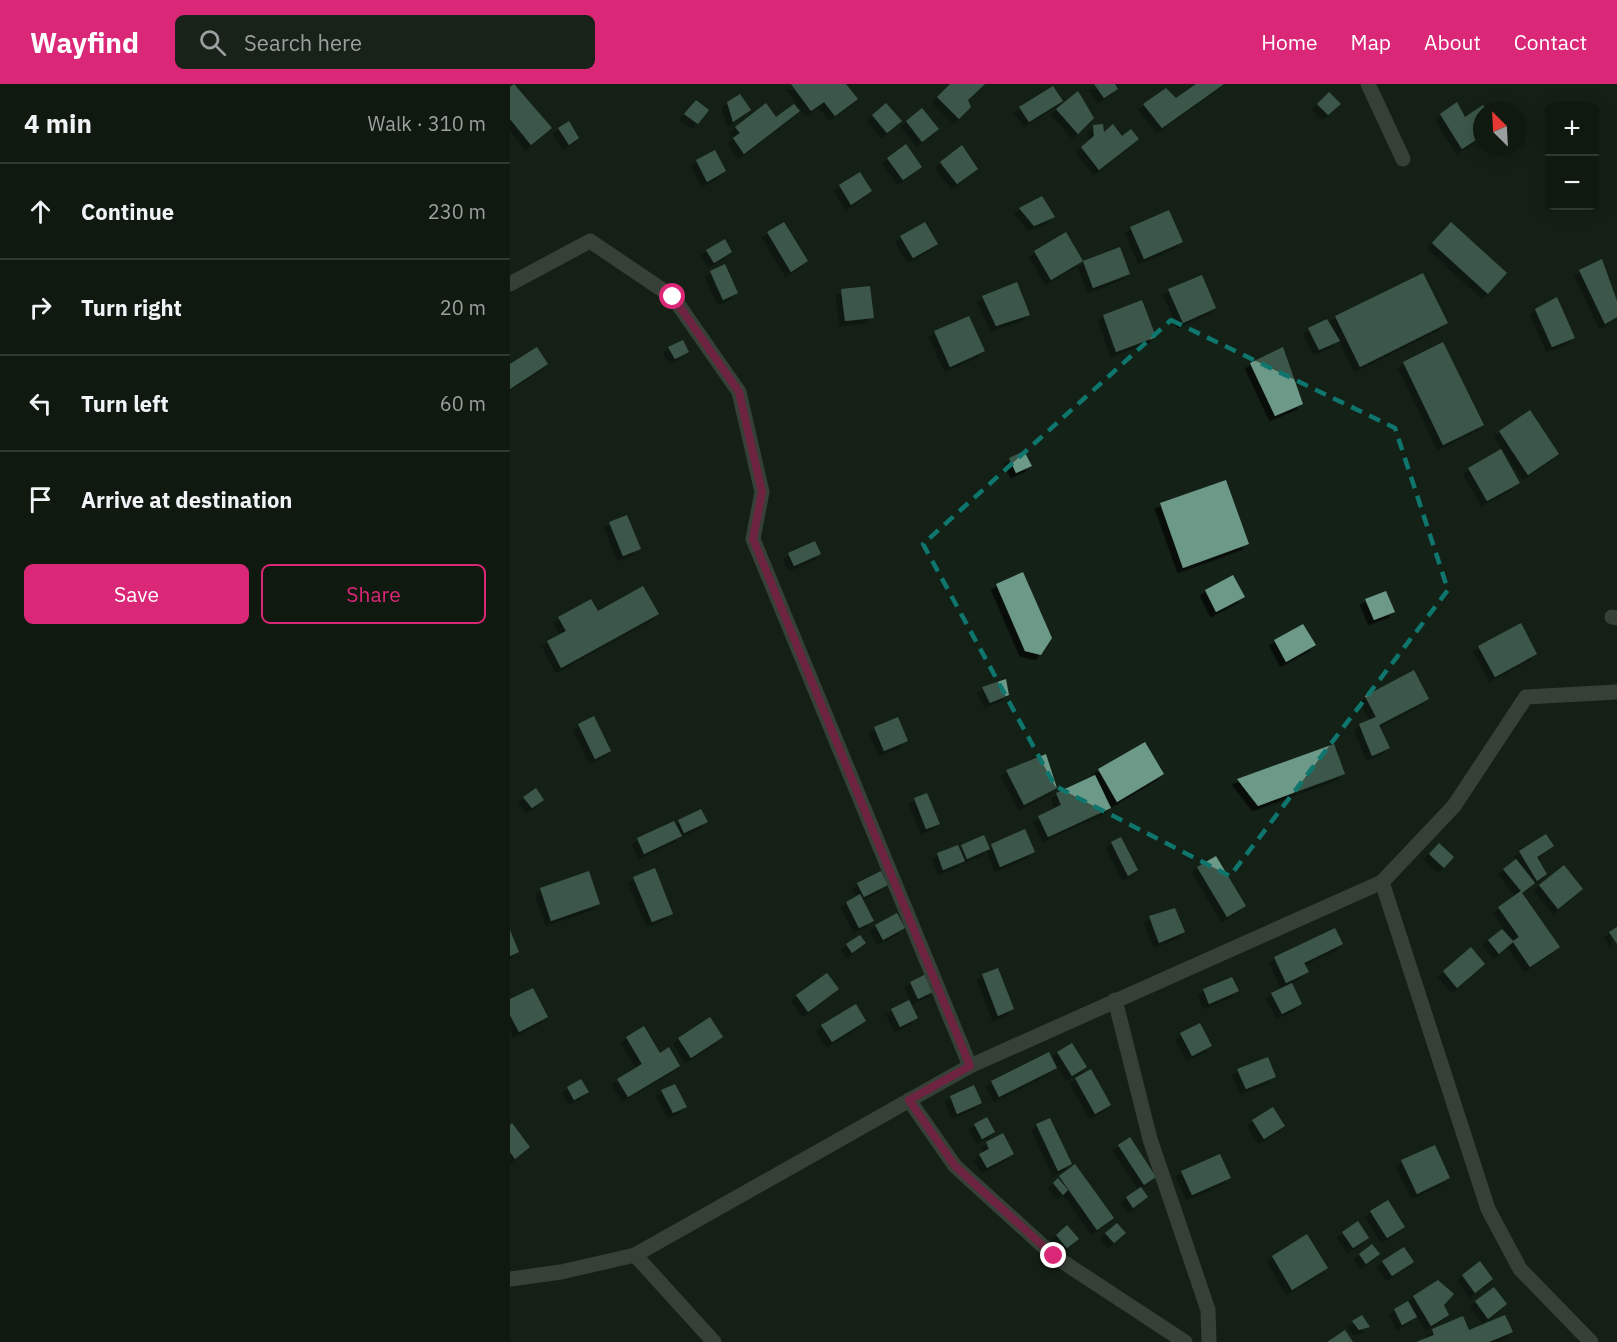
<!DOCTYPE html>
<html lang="en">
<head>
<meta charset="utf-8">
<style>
	body { margin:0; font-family:"IBM Plex Sans",sans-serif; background:#182219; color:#f1f3f6 }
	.controls { position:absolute; right:18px; top:18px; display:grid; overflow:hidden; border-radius:9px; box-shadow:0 3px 15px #0003 }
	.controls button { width:54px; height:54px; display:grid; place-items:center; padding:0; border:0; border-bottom:2px solid #2f3830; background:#0f1910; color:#f1f3f6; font:30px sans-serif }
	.compass { position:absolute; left:963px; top:18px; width:54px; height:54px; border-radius:50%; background:#0f1910; box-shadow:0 3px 15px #0003; rotate:336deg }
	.stop { position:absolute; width:18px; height:18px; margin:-14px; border:4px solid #db2777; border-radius:50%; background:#fff }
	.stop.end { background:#db2777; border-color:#fff; box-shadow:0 2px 6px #0008 }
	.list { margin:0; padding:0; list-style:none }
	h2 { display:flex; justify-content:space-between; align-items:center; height:78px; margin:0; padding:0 24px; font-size:26px }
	h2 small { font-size:20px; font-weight:400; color:#9ba09f }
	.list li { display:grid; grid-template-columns:39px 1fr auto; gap:18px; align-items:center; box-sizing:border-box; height:96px; padding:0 24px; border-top:2px solid #2f3830 }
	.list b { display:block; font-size:22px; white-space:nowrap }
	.list em { font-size:20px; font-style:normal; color:#9ba09f }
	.actions { display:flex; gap:12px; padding:18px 24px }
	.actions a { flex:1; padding:14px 0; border:2px solid #db2777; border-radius:9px; text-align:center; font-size:21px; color:#db2777 }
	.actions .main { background:#db2777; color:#fff }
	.icon { flex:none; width:33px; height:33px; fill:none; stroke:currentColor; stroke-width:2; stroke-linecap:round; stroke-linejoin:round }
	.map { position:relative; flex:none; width:1107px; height:1258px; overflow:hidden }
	header { display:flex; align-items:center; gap:36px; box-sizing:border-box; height:84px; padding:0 30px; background:#db2777; color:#fff }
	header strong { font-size:28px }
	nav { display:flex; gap:33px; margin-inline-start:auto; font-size:21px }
	.search { width:420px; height:54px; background:#182219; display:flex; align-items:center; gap:15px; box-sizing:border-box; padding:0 21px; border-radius:9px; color:#9ba09f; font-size:22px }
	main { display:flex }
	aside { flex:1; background:#0f1910 }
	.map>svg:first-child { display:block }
	.building { fill:#6d9989; filter:url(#shadow) }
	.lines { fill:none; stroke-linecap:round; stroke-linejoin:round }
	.minor { stroke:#62665e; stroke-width:15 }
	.route { stroke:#db2777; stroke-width:8 }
	.marked { fill:none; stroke:#0f766e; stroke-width:4.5; stroke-dasharray:12 8; stroke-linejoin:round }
</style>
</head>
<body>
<header>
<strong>Wayfind</strong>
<div class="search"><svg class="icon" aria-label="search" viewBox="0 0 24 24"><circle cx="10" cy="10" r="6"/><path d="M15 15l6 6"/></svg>Search here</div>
<nav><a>Home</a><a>Map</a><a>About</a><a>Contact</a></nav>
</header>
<main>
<aside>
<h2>4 min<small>Walk · 310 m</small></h2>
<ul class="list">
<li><svg class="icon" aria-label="ahead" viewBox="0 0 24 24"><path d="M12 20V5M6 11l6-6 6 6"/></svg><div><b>Continue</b></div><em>230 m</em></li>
<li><svg class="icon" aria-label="right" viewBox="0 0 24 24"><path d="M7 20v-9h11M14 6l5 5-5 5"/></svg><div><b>Turn right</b></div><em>20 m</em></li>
<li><svg class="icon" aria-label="left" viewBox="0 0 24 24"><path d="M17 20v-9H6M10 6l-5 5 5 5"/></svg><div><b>Turn left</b></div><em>60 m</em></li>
<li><svg class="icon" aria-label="arrive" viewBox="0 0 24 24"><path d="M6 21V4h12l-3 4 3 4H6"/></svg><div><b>Arrive at destination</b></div></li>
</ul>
<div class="actions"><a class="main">Save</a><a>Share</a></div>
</aside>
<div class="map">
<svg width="1107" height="1258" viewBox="0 0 1107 1258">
	<defs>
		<filter id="shadow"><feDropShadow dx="-5.5" dy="5.5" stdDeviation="0" flood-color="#0009"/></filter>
	</defs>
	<rect width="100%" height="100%" fill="#142116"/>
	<g class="building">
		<path d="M4,0L42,44L21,61L0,35V3Z"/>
		<path d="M281,0H336L348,15L325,32L314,18L301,27Z"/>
		<path d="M440,0H475L458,16L461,23L449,35L427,13Z"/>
		<path d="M584,0H605L608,5L594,14Z"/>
		<path d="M686,0H714L652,44L633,20L656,4L666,14Z"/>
		<path d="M543,2L553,17L519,38L509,23Z"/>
		<path d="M568,7L584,34L568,50L546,25Z"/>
		<path d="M819,8L831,20L818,31L807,20Z"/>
		<path d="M230,10L241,26L223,38L217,18Z"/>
		<path d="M186,16L199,26L188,40L174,30Z"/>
		<path d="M947,18L955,33L973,21L977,27H972V52L952,65L930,30Z"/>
		<path d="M256,19L266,33L284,20L290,27L234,70L223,54L230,49L225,43Z"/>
		<path d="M376,19L392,37L377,49L362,31Z"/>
		<path d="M412,24L429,45L412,58L396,37Z"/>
		<path d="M59,37L69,54L59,61L48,44Z"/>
		<path d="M593,40L594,48L603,40L612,52L621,45L629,55L589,86L571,63L584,52L583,41Z"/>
		<path d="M396,60L412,83L393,96L377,74Z"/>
		<path d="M452,61L468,85L447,100L430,78Z"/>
		<path d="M205,66L216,87L197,98L186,76Z"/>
		<path d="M350,88L362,107L341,121L329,101Z"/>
		<path d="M532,112L545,133L524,142L509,124Z"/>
		<path d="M659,126L673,158L634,175L620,143Z"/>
		<path d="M274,138L298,177L281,188L257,148Z"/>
		<path d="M415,138L428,160L403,174L390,152Z"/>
		<path d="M941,138L997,189L978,210L922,159Z"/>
		<path d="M556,148L573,177L541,196L524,167Z"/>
		<path d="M215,155L222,168L204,179L196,166Z"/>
		<path d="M610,163L620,190L583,204L573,177Z"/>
		<path d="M1092,175L1107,217V233L1095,240L1069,186Z"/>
		<path d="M215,180L228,209L213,216L200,187Z"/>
		<path d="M913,189L938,239L850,283L825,232Z"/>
		<path d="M692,191L706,224L673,239L658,205Z"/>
		<path d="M507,198L520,231L486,242L472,212Z"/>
		<path d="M360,202L364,234L335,237L331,205Z"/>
		<path d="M1047,213L1065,254L1042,263L1025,225Z"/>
		<path d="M632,216L646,253L606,268L593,231Z"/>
		<path d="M459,232L475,267L440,283L424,247Z"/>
		<path d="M817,235L830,257L809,266L798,244Z"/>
		<path d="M173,256L179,268L165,275L158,263Z"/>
		<path d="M933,258L974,341L933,361L893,278Z"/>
		<path d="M27,263L38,280L0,305V280Z"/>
		<path d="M773,263L793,320L765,332L740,279Z"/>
		<path d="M1020,326L1049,370L1018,391L989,347Z"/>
		<path d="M991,365L1010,399L977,417L958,384Z"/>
		<path d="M514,367L522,382L506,389L499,374Z"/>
		<path d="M716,396L739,460L673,484L650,419Z"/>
		<path d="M117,431L131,465L113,472L99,438Z"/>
		<path d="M305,457L311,470L284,482L278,469Z"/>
		<path d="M513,488L542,554L531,571L515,567L486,500Z"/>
		<path d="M723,491L735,513L706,528L695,506Z"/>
		<path d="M133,502L149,530L51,584L37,557L56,547L48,533L81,515L88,527Z"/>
		<path d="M876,507L885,528L864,536L855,515Z"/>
		<path d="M1011,539L1027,570L985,593L968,562Z"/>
		<path d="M793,540L806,561L776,578L764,556Z"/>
		<path d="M904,586L919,615L869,641L880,664L862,672L849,640L866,633L855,612Z"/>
		<path d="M496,595L499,611L480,619L472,603Z"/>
		<path d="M84,632L101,667L85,675L68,640Z"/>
		<path d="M388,633L398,657L374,667L364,643Z"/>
		<path d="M635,658L654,690L607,718L588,685Z"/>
		<path d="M824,660L835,690L748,722L727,695Z"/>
		<path d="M536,670L547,704L514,721L496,686Z"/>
		<path d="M585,691L601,724L538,753L528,732L551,721L546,709Z"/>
		<path d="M26,704L34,716L22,724L13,713Z"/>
		<path d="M417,709L430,740L416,745L404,714Z"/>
		<path d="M191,725L198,738L174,749L168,736Z"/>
		<path d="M164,737L172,752L134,770L127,754Z"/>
		<path d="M515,745L525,768L490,783L481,760Z"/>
		<path d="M1036,750L1044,762L1027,773L1037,790L1027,797L1009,767Z"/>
		<path d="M474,751L480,765L457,775L451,761Z"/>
		<path d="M611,753L628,786L618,792L601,758Z"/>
		<path d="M929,759L944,773L934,784L919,770Z"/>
		<path d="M448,761L455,777L433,786L427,769Z"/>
		<path d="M706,772L736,822L717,833L687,783Z"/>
		<path d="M1006,775L1025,799L1012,809L1050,863L1020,883L1003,858L989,870L978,856L992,845L1003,857L1009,853L988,823L1011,807L993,785Z"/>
		<path d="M1054,781L1073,805L1048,825L1029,801Z"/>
		<path d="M145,784L163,830L142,838L123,793Z"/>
		<path d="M79,787L90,820L41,837L30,804Z"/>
		<path d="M371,787L378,801L354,813L347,799Z"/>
		<path d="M350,810L364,837L349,844L336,818Z"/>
		<path d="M665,824L675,848L649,859L639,832Z"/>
		<path d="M387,829L395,844L373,856L365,841Z"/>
		<path d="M1107,843V860L1099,848Z"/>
		<path d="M825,844L833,860L794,879L799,888L776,899L764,873Z"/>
		<path d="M0,846L9,868L0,872Z"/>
		<path d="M350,851L356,859L342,869L336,860Z"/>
		<path d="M961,863L975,880L947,904L933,887Z"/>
		<path d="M488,884L504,925L488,932L472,890Z"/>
		<path d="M317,889L329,905L298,928L286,911Z"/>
		<path d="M416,890L425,907L408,915L400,898Z"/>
		<path d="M722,893L729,907L699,920L693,905Z"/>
		<path d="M782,899L792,920L772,930L761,909Z"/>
		<path d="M23,904L38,933L9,948L0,931V915Z"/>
		<path d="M399,916L408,934L390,943L381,925Z"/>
		<path d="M346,920L356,937L322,958L311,941Z"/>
		<path d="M200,933L213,953L181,974L168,954Z"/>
		<path d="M690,939L702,962L682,972L670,949Z"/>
		<path d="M134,942L150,969L159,963L170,982L118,1013L107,995L132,980L116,953Z"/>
		<path d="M562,959L577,983L562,992L547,968Z"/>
		<path d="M539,968L547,984L489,1013L481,997Z"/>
		<path d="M758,973L766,993L736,1005L727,985Z"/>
		<path d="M581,985L601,1021L585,1030L565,994Z"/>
		<path d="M71,995L79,1008L64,1016L57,1003Z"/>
		<path d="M165,1000L177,1023L163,1029L151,1006Z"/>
		<path d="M464,1001L472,1019L447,1030L440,1012Z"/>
		<path d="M763,1023L775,1042L754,1055L742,1036Z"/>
		<path d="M477,1033L485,1048L472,1055L464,1040Z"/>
		<path d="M540,1034L562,1080L548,1087L526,1040Z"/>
		<path d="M2,1039L20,1063L5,1075L0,1068V1041Z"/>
		<path d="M493,1049L504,1070L477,1084L469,1070L479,1065L476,1058Z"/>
		<path d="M620,1053L646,1093L634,1101L608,1061Z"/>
		<path d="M925,1061L940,1094L907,1110L891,1076Z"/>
		<path d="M710,1070L721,1094L682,1111L671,1087Z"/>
		<path d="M565,1080L604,1134L587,1146L549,1092Z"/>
		<path d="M548,1094L558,1106L553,1111L543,1099Z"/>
		<path d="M631,1103L638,1113L623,1124L616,1113Z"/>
		<path d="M878,1116L895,1143L877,1154L860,1127Z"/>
		<path d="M848,1137L859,1154L843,1164L832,1148Z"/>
		<path d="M607,1139L616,1149L604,1159L595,1149Z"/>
		<path d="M557,1141L569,1155L557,1164L546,1151Z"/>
		<path d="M797,1150L818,1184L782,1206L762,1172Z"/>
		<path d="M862,1160L870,1170L856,1180L849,1170Z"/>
		<path d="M894,1163L904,1178L882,1192L872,1177Z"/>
		<path d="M970,1177L983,1195L965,1209L952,1191Z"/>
		<path d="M928,1196L944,1210L934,1221L939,1231L921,1242L903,1212Z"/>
		<path d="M984,1203L997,1220L978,1235L965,1217Z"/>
		<path d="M898,1217L907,1233L892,1241L884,1225Z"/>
		<path d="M852,1231L860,1243L849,1246L842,1237Z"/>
		<path d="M995,1231L1003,1248L979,1258H906L924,1251L922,1245L953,1232L959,1246Z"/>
		<path d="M835,1246L843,1258H817Z"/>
	</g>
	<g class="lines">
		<g class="minor">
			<path d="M858,0L893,75"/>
			<path d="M0,200L80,157L163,213L229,308L252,408L243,455L460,982"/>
			<path d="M1102,533L1107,534"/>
			<path d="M605,916L640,1055L698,1226L699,1258"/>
			<path d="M399,1016L445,1082L544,1172L675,1258"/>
			<path d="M125,1171L204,1258"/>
			<path d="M0,1195L51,1188L125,1171L460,982L872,798"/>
			<path d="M1081,1258L1010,1185L978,1125L872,798L944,722L1016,613L1107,608"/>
		</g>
	</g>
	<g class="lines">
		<path class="route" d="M163,213L229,308L252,408L243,455L460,982L399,1016L445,1082L544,1172"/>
	</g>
	<path d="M0 0H1107V1258H0ZM661,236L885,344L938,506L720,792L545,702L413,460Z" fill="#142116" fill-opacity=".55" fill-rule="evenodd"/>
	<path class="marked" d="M661,236L885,344L938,506L720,792L545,702L413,460Z"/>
</svg>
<div class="controls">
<button>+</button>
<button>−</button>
</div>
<svg class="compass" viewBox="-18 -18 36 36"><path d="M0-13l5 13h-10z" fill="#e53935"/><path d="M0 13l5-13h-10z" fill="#9ba09f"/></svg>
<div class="stop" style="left:163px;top:213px"></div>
<div class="stop end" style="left:544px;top:1172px"></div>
</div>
</main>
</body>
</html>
